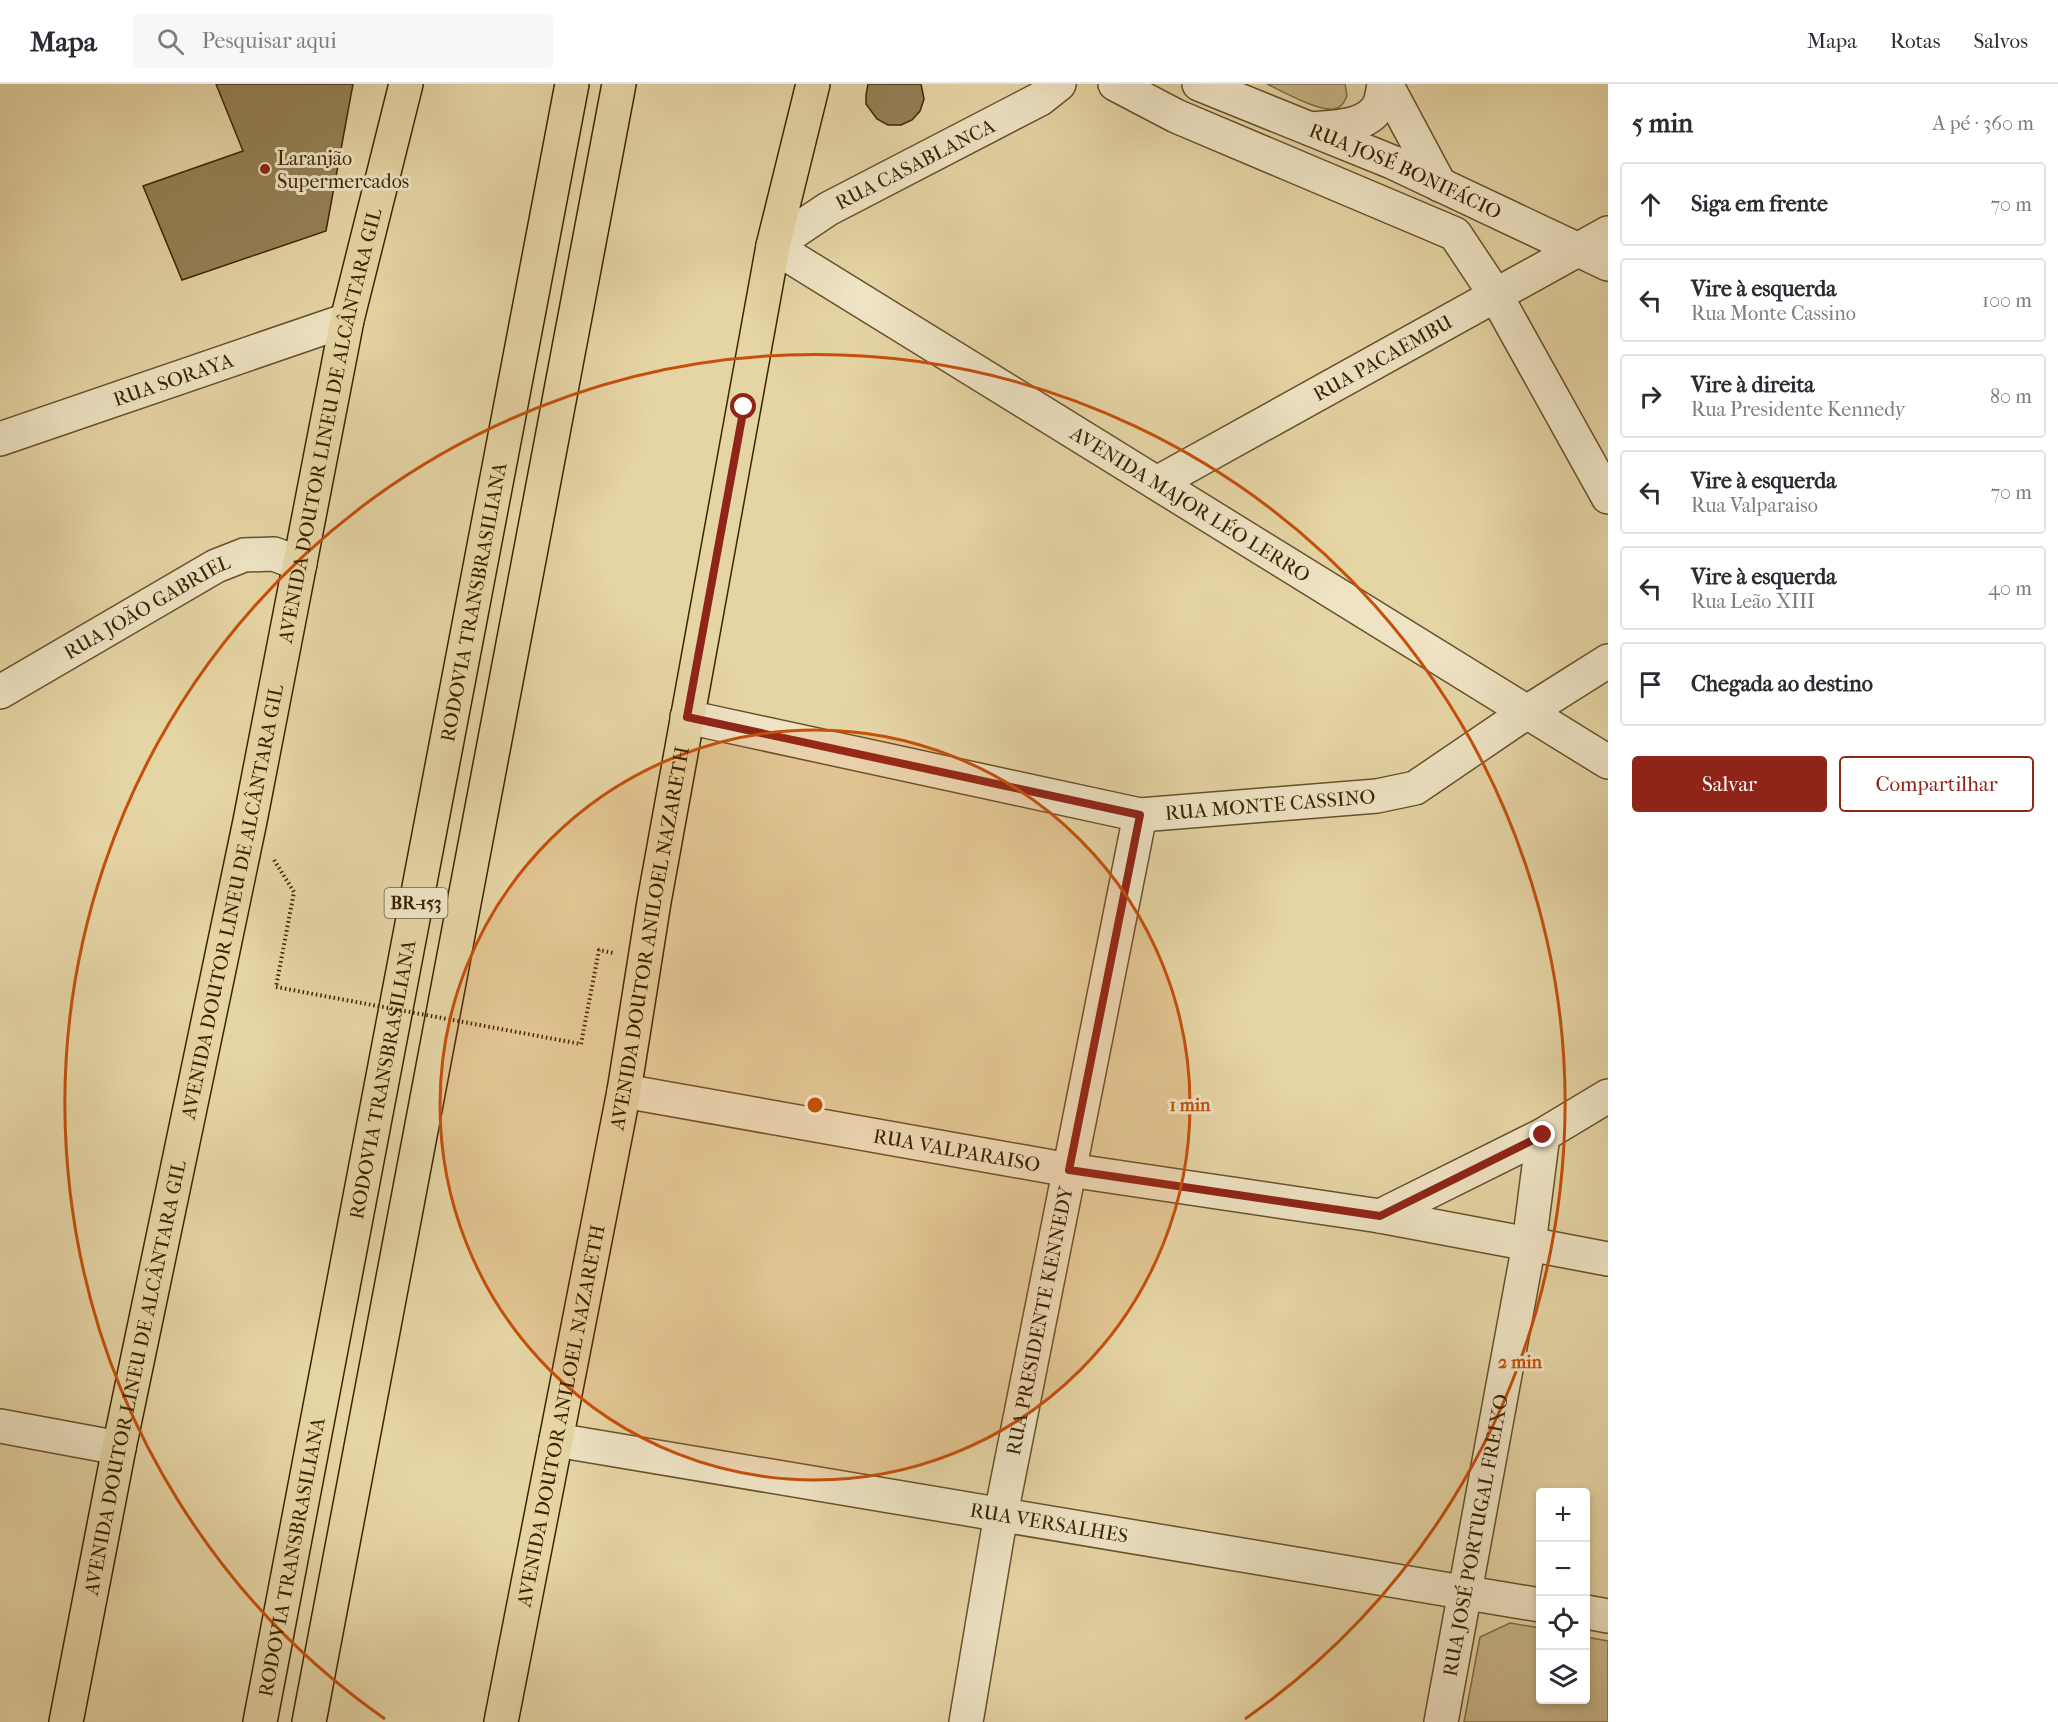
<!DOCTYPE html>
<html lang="pt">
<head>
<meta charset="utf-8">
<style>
	body { margin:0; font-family:"IM FELL French Canon",serif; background:#f7f7f7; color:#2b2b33 }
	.controls { position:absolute; right:18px; bottom:18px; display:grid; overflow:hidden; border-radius:6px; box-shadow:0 3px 9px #0003 }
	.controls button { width:54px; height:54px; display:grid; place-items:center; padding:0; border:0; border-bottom:2px solid #e1e1e2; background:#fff; color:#2b2b33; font:30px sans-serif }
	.stop { position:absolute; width:18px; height:18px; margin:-14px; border:4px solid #8f2418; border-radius:50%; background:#fff }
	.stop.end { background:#8f2418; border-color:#fff; box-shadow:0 2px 6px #0008 }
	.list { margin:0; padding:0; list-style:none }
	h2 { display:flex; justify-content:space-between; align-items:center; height:78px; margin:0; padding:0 24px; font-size:26px }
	h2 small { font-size:20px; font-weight:400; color:#7c7c81 }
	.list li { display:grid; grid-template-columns:39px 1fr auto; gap:18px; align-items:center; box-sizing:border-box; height:84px; margin:0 12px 12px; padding:0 12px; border:2px solid #e1e1e2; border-radius:6px }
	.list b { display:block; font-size:22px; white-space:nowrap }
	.list p { margin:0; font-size:20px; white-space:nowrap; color:#7c7c81 }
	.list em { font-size:20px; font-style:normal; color:#7c7c81 }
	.actions { display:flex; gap:12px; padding:18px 24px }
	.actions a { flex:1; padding:14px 0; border:2px solid #8f2418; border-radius:6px; text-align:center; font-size:21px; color:#8f2418 }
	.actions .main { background:#8f2418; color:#fff }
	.icon { flex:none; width:33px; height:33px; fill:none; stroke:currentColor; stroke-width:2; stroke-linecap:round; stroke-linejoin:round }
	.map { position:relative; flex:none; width:1608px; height:1638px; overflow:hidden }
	header { display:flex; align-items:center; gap:36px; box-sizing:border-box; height:84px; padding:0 30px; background:#fff; border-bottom:2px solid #e1e1e2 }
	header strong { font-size:28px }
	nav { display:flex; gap:33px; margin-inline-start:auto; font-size:21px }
	.search { width:420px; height:54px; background:#f7f7f7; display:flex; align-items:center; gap:15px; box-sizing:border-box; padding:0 21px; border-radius:6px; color:#7c7c81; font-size:22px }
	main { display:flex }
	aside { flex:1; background:#fff }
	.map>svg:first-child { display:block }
	.green { fill:#c8b688; stroke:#826e45; stroke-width:1.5 }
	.building { fill:#948056; stroke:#3d2502; stroke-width:1.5 }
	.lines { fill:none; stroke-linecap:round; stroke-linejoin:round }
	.minor-casing { stroke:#67512a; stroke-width:36 }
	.major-casing { stroke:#3d2502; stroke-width:36 }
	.highway-casing { stroke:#3d2502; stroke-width:36 }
	.path { stroke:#3d2502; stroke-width:4; stroke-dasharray:1.5 3; stroke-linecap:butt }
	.minor { stroke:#eee3c4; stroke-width:33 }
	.major { stroke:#e5d4a4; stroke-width:33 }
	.highway { stroke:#e5d4a4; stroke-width:33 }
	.path-bridge { stroke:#3d2502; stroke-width:4; stroke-dasharray:1.5 3; stroke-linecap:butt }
	.route { stroke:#8f2418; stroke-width:8 }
	.ring { fill:none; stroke:#c64f0a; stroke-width:3 }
	.poi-dot { fill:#8f2418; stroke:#eee3c4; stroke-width:2 }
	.labels { text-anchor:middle; stroke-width:6; stroke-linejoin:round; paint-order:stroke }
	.shield { fill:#eee3c4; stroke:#725e3c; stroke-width:1.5 }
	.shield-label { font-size:18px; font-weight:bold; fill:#3d2502 }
	.poi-label { font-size:20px; fill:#3d2502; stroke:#eee3c4; text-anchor:start }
	.street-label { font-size:20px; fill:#3d2502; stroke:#eee3c4 }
	.centre { fill:#c64f0a; stroke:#eee3c4; stroke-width:3 }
	.ring-label { font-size:18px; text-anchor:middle; font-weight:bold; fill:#c64f0a; stroke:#eee3c4; stroke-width:6; stroke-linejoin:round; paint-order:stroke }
</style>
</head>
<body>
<header>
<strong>Mapa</strong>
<div class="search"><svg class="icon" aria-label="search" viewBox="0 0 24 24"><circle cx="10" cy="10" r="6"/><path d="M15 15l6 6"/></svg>Pesquisar aqui</div>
<nav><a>Mapa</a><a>Rotas</a><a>Salvos</a></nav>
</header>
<main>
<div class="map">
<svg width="1608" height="1638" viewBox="0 0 1608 1638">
	<rect width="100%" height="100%" fill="#e5d4a4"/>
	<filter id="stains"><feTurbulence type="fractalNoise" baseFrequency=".00333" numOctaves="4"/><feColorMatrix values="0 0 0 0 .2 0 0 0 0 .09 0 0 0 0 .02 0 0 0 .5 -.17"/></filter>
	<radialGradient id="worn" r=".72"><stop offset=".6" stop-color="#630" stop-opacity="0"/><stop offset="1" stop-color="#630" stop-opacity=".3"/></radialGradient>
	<g class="green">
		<path d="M1267,0H1345L1347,12C1344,18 1342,24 1334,25C1319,28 1282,7 1267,0Z"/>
		<path d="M1510,1539L1540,1544V1616H1586V1553L1608,1557V1638H1464L1480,1553Z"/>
	</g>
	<g class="building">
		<path d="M216,0H353L326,147L182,196L143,102L243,67Z"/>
		<path d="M868,0H921L924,15L920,27L912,36L901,41H888L877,35L866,20V11Z"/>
	</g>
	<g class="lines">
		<defs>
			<g id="minor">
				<path id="s1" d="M1059,0L1040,15L828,125L773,162L1608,678"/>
				<path d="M1115,0L1176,32L1455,150L1495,210L1608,413"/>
				<path id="s2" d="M1199,0L1392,78L1608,180"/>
				<path d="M1386,0L1440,101"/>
				<path d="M1311,45C1333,43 1370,44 1380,19C1382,13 1383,6 1384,0"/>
				<path id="s3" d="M0,355L347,236"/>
				<path id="s4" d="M1157,399L1608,149"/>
				<path id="s5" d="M0,608L216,482L244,471L274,470L300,480"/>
				<path id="s6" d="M687,633L1140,731L1377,712L1415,704L1527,628L1608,577"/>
				<path id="s7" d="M624,1007L1069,1086L1380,1132L1608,1175"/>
				<path d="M1380,1132L1543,1051L1608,1012"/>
				<path d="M0,1342L119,1364"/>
				<path id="s8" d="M556,1356L1540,1521"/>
				<path d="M1586,1528L1608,1532"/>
				<path id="s9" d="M966,1638L1001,1430L1140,731"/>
				<path id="s10" d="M1441,1638L1529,1160L1543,1051"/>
			</g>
			<g id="major">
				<path id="s11" d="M66,1638L119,1364L250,737L347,236L406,0"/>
				<path id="s12" d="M501,1638L624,1007L654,818L773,162L813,0"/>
			</g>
			<g id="highway">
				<path id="s13" d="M260,1638L572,0"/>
				<path d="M309,1638L619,0"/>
			</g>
		</defs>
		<use href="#minor" class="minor-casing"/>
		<use href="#major" class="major-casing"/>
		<use href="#highway" class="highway-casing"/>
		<g class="path">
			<path d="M274,776L294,808L276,903"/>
			<path d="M581,960L599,866L613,869"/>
		</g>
		<use href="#minor" class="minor"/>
		<use href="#major" class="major"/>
		<use href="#highway" class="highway"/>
		<path class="path-bridge" d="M276,903L581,960"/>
	</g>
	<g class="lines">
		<path class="route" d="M744,323L687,633L1140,731L1069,1086L1380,1132L1543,1051"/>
	</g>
	<circle cx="815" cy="1021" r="375" fill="#c64f0a" fill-opacity=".12"/>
	<g class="ring">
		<circle cx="815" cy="1021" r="375"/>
		<path d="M385 1635A750 750 0 1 1 1245 1635"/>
	</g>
	<circle class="poi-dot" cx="265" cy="85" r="6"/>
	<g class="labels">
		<rect class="shield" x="384.5" y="804" width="63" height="30" rx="4.5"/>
		<g class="shield-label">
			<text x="416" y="825">BR-153</text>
		</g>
		<g class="poi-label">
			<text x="277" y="81">Laranjão<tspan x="277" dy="23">Supermercados</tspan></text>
		</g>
		<g class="street-label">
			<text transform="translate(915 80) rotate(-27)" y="7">RUA CASABLANCA</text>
			<text dy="7" stroke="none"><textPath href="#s2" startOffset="224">RUA JOSÉ BONIFÁCIO</textPath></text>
			<text dy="7" stroke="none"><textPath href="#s4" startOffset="258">RUA PACAEMBU</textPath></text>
			<text dy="7" stroke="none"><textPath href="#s3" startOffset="183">RUA SORAYA</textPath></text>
			<text dy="7" stroke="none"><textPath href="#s11" startOffset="1323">AVENIDA DOUTOR LINEU DE ALCÂNTARA GIL</textPath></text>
			<text dy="7" stroke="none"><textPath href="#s1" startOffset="820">AVENIDA MAJOR LÉO LERRO</textPath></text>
			<text dy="7" stroke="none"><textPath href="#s13" startOffset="1140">RODOVIA TRANSBRASILIANA</textPath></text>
			<text dy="7" stroke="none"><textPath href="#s5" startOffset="170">RUA JOÃO GABRIEL</textPath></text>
			<text dy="7" stroke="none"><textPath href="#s6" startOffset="594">RUA MONTE CASSINO</textPath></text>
			<text dy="7" stroke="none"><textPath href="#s11" startOffset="837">AVENIDA DOUTOR LINEU DE ALCÂNTARA GIL</textPath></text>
			<text dy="7" stroke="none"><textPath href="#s12" startOffset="798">AVENIDA DOUTOR ANILOEL NAZARETH</textPath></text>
			<text dy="7" stroke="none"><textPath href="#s13" startOffset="654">RODOVIA TRANSBRASILIANA</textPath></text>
			<text dy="7" stroke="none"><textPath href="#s7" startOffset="338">RUA VALPARAISO</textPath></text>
			<text dy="7" stroke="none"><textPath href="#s9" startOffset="408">RUA PRESIDENTE KENNEDY</textPath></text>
			<text dy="7" stroke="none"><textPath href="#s11" startOffset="351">AVENIDA DOUTOR LINEU DE ALCÂNTARA GIL</textPath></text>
			<text dy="7" stroke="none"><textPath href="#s12" startOffset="312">AVENIDA DOUTOR ANILOEL NAZARETH</textPath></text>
			<text dy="7" stroke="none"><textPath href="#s8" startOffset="500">RUA VERSALHES</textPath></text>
			<text dy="7" stroke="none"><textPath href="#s10" startOffset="190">RUA JOSÉ PORTUGAL FREIXO</textPath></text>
			<text dy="7" stroke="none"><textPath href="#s13" startOffset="168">RODOVIA TRANSBRASILIANA</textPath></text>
		</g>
	</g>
	<circle cx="815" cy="1021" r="9" class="centre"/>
	<g class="ring-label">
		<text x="1190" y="1027">1 min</text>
		<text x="1520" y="1284">2 min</text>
	</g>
	<rect width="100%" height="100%" filter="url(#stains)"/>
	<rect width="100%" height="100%" fill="url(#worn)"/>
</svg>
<div class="controls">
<button>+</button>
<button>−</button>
<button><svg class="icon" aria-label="locate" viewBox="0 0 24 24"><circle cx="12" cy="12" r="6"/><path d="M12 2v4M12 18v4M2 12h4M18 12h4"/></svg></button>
<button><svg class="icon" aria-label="layers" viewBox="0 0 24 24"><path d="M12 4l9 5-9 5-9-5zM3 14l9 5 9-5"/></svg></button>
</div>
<div class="stop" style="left:744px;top:323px"></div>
<div class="stop end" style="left:1543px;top:1051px"></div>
</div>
<aside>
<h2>5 min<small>A pé · 360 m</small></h2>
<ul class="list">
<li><svg class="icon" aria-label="ahead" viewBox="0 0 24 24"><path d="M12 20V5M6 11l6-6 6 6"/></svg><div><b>Siga em frente</b></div><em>70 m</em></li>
<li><svg class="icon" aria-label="left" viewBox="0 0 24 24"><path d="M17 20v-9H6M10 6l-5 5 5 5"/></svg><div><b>Vire à esquerda</b><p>Rua Monte Cassino</p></div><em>100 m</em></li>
<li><svg class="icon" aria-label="right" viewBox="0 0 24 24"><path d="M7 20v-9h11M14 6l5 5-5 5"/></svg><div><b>Vire à direita</b><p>Rua Presidente Kennedy</p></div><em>80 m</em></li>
<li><svg class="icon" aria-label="left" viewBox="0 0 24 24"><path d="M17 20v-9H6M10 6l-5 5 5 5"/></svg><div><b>Vire à esquerda</b><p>Rua Valparaiso</p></div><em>70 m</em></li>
<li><svg class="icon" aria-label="left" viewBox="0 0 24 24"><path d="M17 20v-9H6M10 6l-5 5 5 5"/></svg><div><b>Vire à esquerda</b><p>Rua Leão XIII</p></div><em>40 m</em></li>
<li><svg class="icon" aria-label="arrive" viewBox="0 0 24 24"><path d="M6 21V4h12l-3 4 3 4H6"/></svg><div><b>Chegada ao destino</b></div></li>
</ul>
<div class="actions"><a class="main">Salvar</a><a>Compartilhar</a></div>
</aside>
</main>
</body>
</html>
